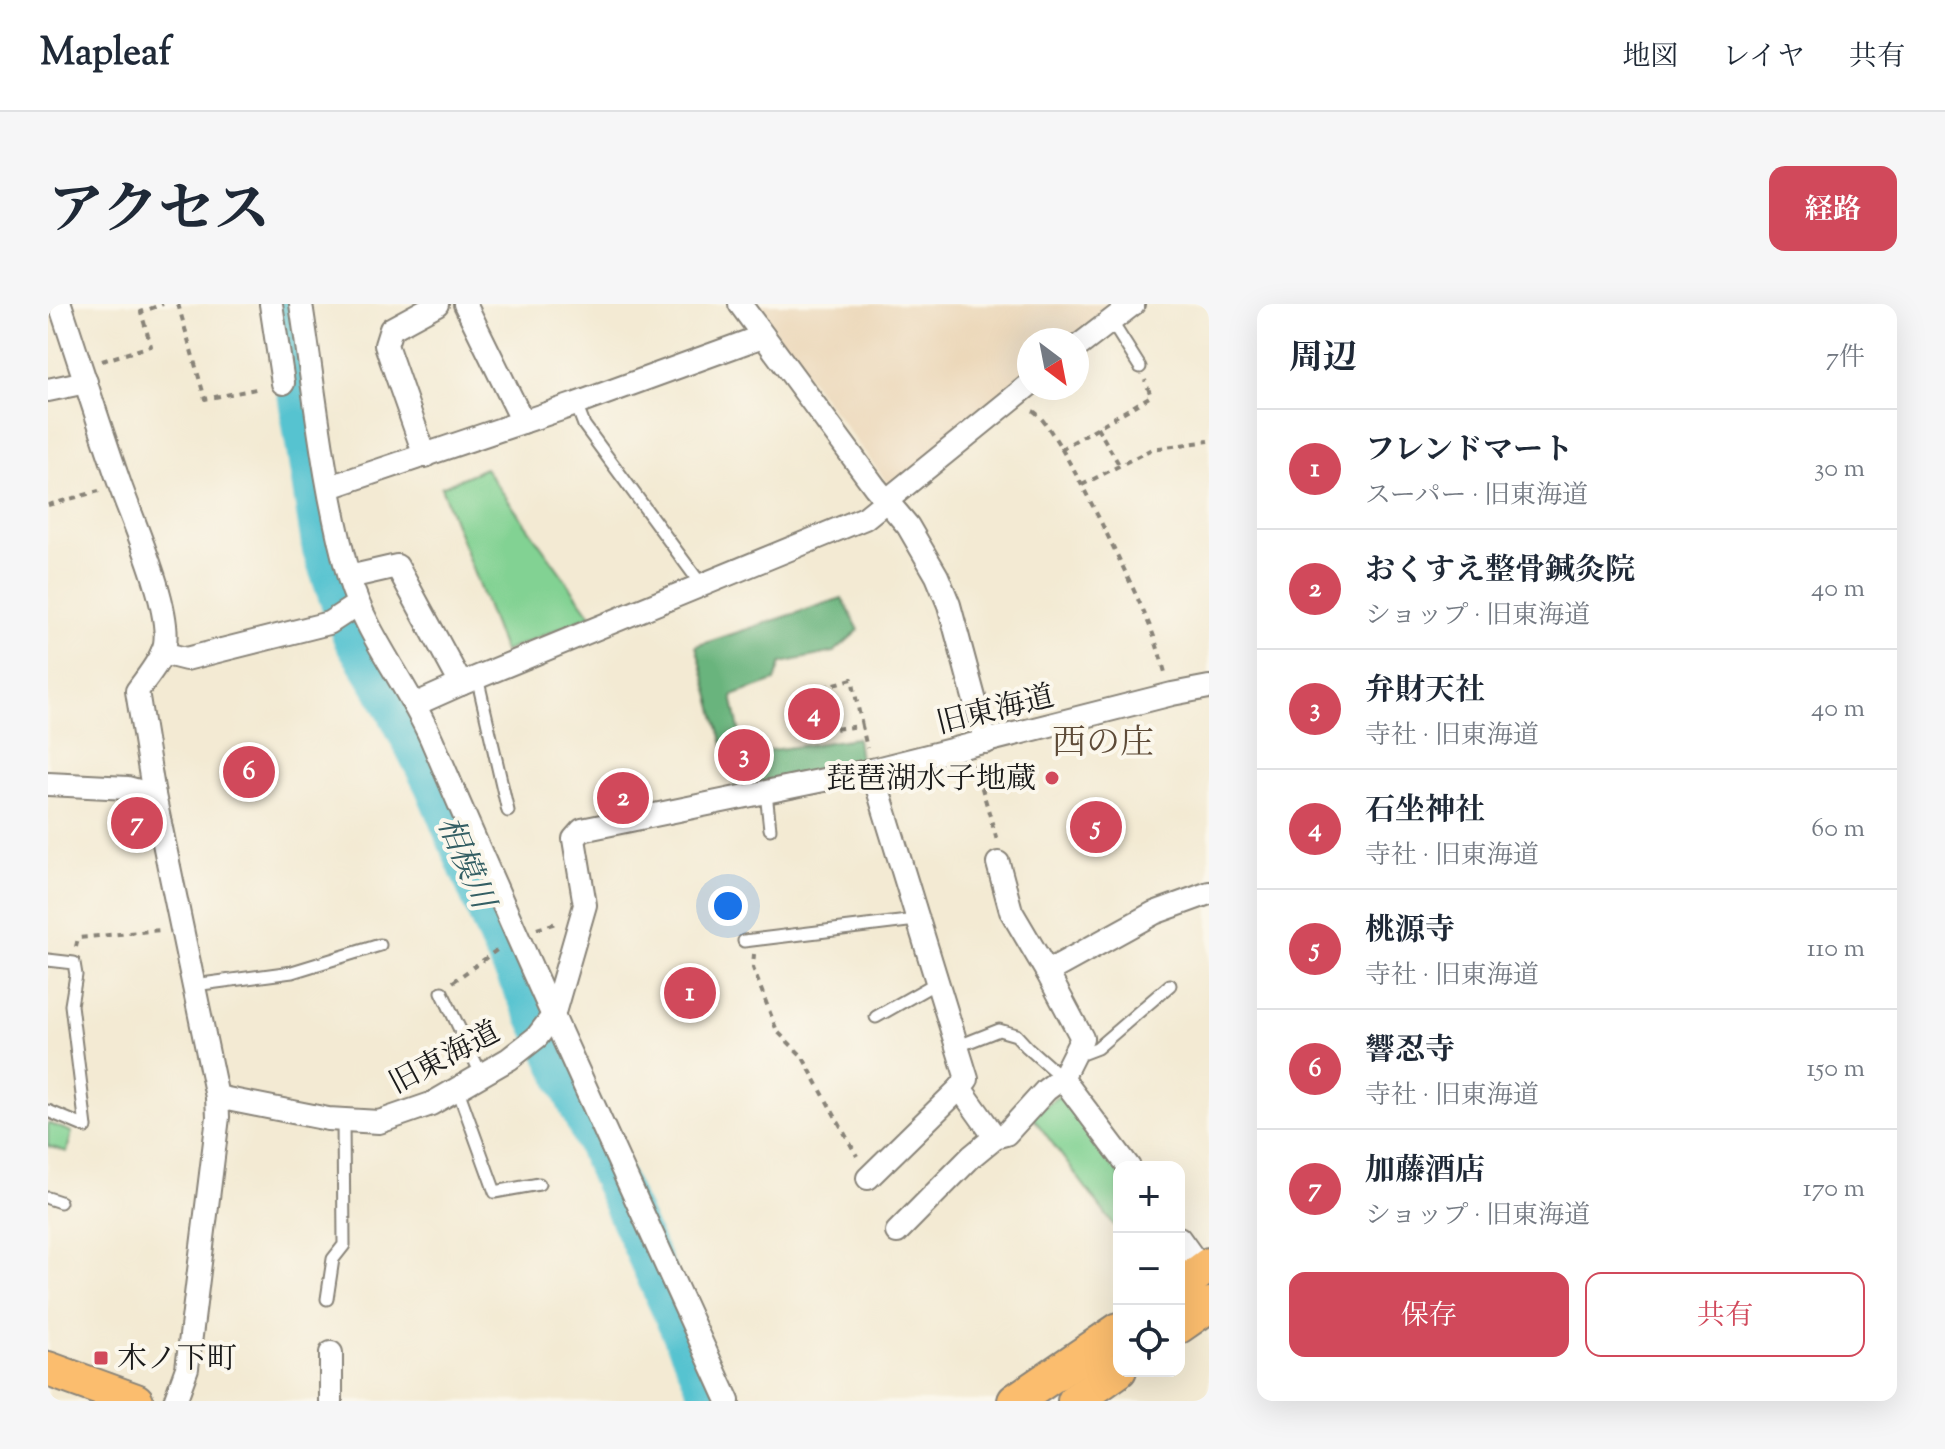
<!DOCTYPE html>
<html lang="ja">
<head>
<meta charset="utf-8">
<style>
	body { margin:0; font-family:"Sorts Mill Goudy","Noto Serif JP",serif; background:#f6f6f7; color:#1f2937 }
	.controls { position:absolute; right:24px; bottom:24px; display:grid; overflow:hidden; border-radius:16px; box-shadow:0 8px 32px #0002 }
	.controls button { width:72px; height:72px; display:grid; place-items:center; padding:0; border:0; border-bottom:2px solid #e0e1e3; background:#fff; color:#1f2937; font:40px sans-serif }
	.compass { position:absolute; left:969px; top:24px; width:72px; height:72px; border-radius:50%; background:#fff; box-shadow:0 8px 32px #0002; rotate:148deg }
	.you { position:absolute; left:680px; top:602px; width:28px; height:28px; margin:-20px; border:6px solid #fff; border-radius:50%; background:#1a73e8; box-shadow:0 0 0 12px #1a73e833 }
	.badge { display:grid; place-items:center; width:52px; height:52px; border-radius:50%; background:#d1495b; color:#fff; font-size:26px; font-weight:700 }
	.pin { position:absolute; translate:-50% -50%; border:4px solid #fff; box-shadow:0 2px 8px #0006 }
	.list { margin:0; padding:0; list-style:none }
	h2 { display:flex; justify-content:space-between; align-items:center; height:104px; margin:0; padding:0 32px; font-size:34px }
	h2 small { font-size:26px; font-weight:400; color:#747a83 }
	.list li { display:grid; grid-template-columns:52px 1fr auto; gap:24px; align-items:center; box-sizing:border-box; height:120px; padding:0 32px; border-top:2px solid #e0e1e3 }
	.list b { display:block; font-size:30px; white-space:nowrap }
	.list p { margin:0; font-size:26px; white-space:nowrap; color:#747a83 }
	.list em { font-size:26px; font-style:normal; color:#747a83 }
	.actions { display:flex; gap:16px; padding:24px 32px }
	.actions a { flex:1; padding:18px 0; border:2px solid #d1495b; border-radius:16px; text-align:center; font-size:28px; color:#d1495b }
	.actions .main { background:#d1495b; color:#fff }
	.icon { flex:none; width:44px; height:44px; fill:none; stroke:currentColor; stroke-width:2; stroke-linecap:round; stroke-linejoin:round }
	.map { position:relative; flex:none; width:1161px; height:1097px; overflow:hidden; border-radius:16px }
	header { display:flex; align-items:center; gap:48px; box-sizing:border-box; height:112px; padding:0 40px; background:#fff; border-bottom:2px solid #e0e1e3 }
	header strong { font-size:38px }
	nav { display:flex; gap:44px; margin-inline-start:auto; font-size:28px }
	.intro { display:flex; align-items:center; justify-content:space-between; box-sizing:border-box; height:192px; padding:0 48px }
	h1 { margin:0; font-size:56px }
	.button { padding:20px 36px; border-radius:16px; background:#d1495b; color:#fff; font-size:28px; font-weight:700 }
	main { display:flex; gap:48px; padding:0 48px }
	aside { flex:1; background:#fff; border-radius:16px; box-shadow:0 8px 32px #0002 }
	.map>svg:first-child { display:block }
	.built { fill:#ecd8ba }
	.green { fill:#82d293; stroke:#4f7758; stroke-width:2 }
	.forest { fill:#69b47d; stroke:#42684c; stroke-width:2 }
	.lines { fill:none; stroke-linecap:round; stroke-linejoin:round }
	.river { stroke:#57c3d0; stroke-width:42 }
	.lane-casing { stroke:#888378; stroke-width:15 }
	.street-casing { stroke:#888378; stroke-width:26 }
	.primary-casing { stroke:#888378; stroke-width:38 }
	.path { stroke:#888378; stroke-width:4; stroke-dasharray:6 6; stroke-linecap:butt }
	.lane { stroke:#fff; stroke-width:11 }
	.street { stroke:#fff; stroke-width:22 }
	.primary { stroke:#fbbd6e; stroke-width:34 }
	.poi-dot { fill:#d1495b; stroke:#fbf7ec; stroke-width:3 }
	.labels { text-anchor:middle; stroke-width:8; stroke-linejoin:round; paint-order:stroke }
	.street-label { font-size:30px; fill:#1c1c1c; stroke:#fbf7ec }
	.poi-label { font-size:30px; fill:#1c1c1c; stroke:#fbf7ec; text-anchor:end }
	.water-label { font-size:32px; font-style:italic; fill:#345f64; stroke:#fbf7ec }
	.quarter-label { font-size:34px; fill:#5e4b38; stroke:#fbf7ec }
</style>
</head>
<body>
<header>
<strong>Mapleaf</strong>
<nav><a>地図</a><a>レイヤ</a><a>共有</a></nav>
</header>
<div class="intro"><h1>アクセス</h1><a class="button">経路</a></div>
<main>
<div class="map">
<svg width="1161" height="1097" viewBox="0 0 1161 1097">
	<rect width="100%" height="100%" fill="#fbf7ec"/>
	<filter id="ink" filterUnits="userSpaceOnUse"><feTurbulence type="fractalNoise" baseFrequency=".0125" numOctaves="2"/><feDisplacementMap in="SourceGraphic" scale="16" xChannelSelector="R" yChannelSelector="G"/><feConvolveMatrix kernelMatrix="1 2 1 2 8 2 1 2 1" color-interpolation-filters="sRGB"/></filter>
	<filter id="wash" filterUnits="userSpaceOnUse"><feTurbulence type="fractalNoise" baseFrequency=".006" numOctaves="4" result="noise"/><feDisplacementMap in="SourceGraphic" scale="32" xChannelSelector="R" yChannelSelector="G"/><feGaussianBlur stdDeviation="1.8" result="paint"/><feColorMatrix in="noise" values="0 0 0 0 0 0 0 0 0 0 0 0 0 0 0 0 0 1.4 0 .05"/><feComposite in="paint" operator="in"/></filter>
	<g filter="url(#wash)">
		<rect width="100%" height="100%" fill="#f3ead3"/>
		<path class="built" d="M706,0H1076L1029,36H981V76L844,185Z"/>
		<g class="green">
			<path d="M437,164L543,311L456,348L393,183Z"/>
			<path d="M1012,791L1071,867V928L984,812Z"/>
			<path d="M0,819L24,828L19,848L0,842Z"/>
		</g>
		<path class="forest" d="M794,294L811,326L786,348L733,359L727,377L684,392L696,450L809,434L812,456L687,485L648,342Z"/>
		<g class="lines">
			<path class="river" d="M236,0L275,246L306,334L343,394L387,481L451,634L505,743L666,1097"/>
		</g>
	</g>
	<g filter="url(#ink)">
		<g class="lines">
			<defs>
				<g id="lane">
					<path d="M1063,17L1092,63"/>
					<path d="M528,100L536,121L655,283"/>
					<path d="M429,373L460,507"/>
					<path d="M718,489L722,525"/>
					<path d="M696,637L868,616"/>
					<path d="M0,656L26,659L28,671L23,701L38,823L0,807"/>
					<path d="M146,681L244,668L332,641"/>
					<path d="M394,688L434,772"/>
					<path d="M828,713L888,679"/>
					<path d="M908,743L951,726L968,731L979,743L1014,774"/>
					<path d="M1028,752L1049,744L1122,681"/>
					<path d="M410,786L447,888L491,880"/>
					<path d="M0,894L12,898"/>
					<path d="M279,995L285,955L296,941L295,815"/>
				</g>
				<g id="street">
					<path d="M12,0C32,60 51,121 72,181C85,218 123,302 117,340C114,356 98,374 89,387L106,491"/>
					<path d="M223,0L235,79"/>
					<path d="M253,0C267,91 276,185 301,274C319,334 362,383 386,441C480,661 581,879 680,1097"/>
					<path d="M417,0L475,118"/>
					<path d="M692,0L827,183L860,222L889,272L901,301L938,438"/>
					<path d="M1029,43L1085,0"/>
					<path d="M0,86L38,78"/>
					<path d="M377,152L338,41L343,25L389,0"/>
					<path d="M282,183L528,100L715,32"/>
					<path d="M301,273L349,262L413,380"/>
					<path d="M114,349L138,355L281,319L310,300"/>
					<path d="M366,401L413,380L817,214L981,81"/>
					<path d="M824,466L919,775L912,784L947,833"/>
					<path d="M0,480L80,484L106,491L169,793L280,815L331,818L383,800L461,755L489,733L505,712L537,601L526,535L534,526L824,466L1124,390L1161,383"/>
					<path d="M950,559L963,607L999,668"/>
					<path d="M1014,774L1081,863"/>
					<path d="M820,874L912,784"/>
					<path d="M849,928L924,852L947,833L958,830L998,786L1014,774L1034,734L999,668L1106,609L1161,589"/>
					<path d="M1131,934L1154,966"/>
					<path d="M283,1049V1097"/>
					<path d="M127,1097L139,1064L170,813L169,793"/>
				</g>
				<g id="primary">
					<path d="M1131,983L1161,961"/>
					<path d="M1131,1022L1161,1001"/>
					<path d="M0,1065L88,1097"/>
					<path d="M967,1097L1071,1026"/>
					<path d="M1027,1097L1071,1066"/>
				</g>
			</defs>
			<use href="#lane" class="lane-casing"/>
			<use href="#street" class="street-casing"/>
			<use href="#primary" class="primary-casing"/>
			<g class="path">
				<path d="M130,0L157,95L213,84"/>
				<path d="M54,57L103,42L93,8L115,0"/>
				<path d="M985,107C1007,116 1093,298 1105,330C1110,344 1114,358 1118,372"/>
				<path d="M1049,123L1072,162"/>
				<path d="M1013,145L1103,92L1097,76"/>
				<path d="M1034,181L1104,145L1161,137"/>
				<path d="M0,201L51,187"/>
				<path d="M814,422L804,375L759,388L767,427L814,422L819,444"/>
				<path d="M927,460L950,540"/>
				<path d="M489,625L511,618"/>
				<path d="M28,643L30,634L112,626"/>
				<path d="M706,650L705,664L729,727L754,752L809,852"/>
				<path d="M405,678L453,643"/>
			</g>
			<use href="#lane" class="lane"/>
			<use href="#street" class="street"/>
			<use href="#primary" class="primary"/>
		</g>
	</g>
	<g class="poi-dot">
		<circle cx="1004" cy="474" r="8"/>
		<rect x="45" y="1046" width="16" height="16" rx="4"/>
	</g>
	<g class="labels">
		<g class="street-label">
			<text transform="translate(947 405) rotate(-14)" y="10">旧東海道</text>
			<text transform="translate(396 753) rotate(-28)" y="10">旧東海道</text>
		</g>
		<g class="poi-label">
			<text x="988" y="484">琵琶湖水子地蔵</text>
			<text x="69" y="1064" text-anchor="start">木ノ下町</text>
		</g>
		<g class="water-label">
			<text transform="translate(419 558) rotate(67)" y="11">相模川</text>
		</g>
		<g class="quarter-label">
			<text x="1055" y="449">西の庄</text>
		</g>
	</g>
</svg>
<div class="controls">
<button>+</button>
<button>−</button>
<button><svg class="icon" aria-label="locate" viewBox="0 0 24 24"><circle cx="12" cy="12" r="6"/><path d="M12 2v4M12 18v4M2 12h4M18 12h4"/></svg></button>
</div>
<svg class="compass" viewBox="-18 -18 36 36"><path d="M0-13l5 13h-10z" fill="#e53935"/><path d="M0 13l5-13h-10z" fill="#747a83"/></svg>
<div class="you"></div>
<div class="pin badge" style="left:642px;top:689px">1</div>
<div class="pin badge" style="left:575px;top:494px">2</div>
<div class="pin badge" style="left:696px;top:451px">3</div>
<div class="pin badge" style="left:766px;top:410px">4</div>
<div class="pin badge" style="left:1048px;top:523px">5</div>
<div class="pin badge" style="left:201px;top:468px">6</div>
<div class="pin badge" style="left:89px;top:519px">7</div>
</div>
<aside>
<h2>周辺<small>7件</small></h2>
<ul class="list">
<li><span class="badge">1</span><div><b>フレンドマート</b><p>スーパー · 旧東海道</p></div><em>30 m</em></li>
<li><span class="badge">2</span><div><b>おくすえ整骨鍼灸院</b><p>ショップ · 旧東海道</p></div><em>40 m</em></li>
<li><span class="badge">3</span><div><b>弁財天社</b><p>寺社 · 旧東海道</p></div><em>40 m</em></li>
<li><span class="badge">4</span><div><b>石坐神社</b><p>寺社 · 旧東海道</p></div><em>60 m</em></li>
<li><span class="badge">5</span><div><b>桃源寺</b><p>寺社 · 旧東海道</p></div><em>110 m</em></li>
<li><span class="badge">6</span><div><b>響忍寺</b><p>寺社 · 旧東海道</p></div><em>150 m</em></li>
<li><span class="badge">7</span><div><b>加藤酒店</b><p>ショップ · 旧東海道</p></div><em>170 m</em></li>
</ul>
<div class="actions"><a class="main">保存</a><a>共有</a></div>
</aside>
</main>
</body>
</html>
